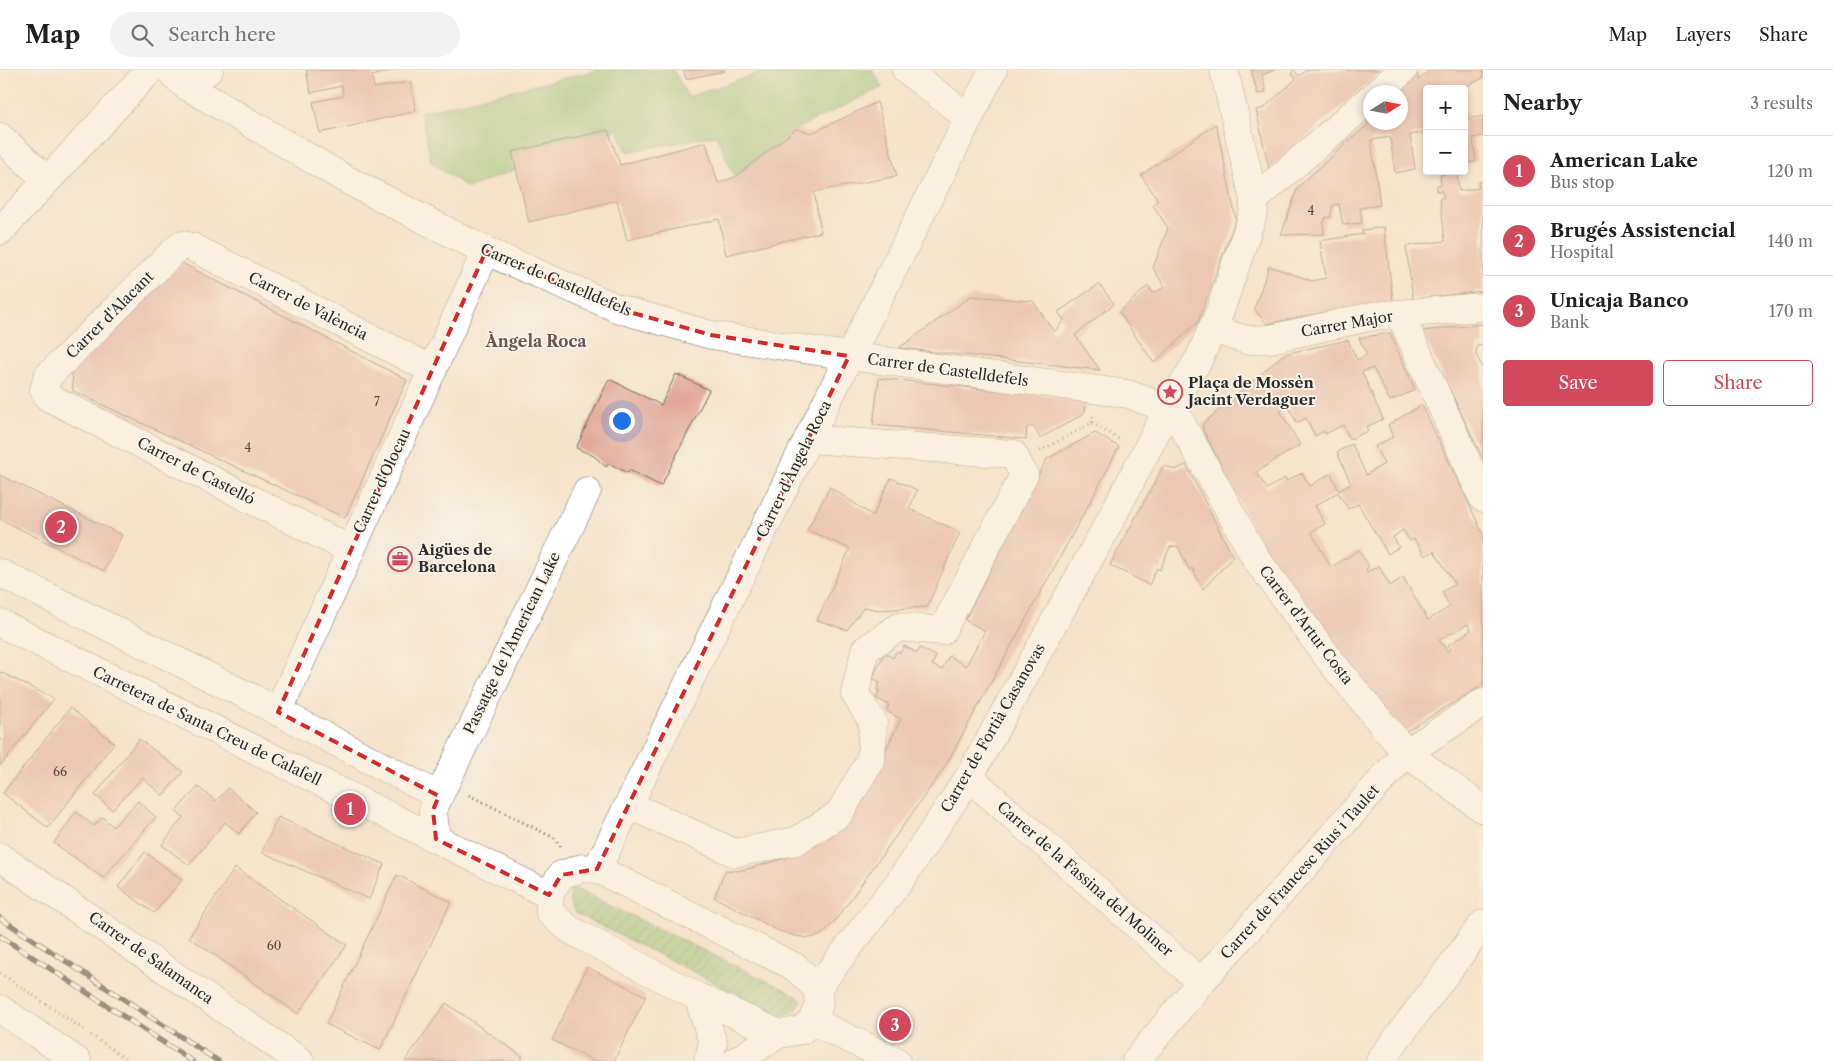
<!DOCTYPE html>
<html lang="en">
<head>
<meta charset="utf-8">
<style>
	body { margin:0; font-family:"Libre Caslon Text",serif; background:#f2f2f2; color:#202124 }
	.controls { position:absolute; right:15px; top:15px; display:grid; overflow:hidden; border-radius:5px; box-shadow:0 2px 8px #0003 }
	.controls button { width:45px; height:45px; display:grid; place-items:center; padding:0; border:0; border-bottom:1px solid #e0e0e0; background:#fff; color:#202124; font:25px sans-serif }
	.compass { position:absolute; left:1363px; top:15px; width:45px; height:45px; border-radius:50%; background:#fff; box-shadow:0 2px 8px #0003; rotate:79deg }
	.you { position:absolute; left:621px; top:350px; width:18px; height:18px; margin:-12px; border:4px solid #fff; border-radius:50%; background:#1a73e8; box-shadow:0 0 0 8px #1a73e833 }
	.badge { display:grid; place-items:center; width:32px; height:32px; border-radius:50%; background:#d1495b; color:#fff; font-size:16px; font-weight:700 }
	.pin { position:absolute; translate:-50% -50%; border:2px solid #fff; box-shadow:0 1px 5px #0006 }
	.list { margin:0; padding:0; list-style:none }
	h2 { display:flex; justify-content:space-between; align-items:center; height:65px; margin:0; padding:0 20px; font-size:21px }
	h2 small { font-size:16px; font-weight:400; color:#757577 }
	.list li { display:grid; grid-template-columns:32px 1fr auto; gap:15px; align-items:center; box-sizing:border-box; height:70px; padding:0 20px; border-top:1px solid #e0e0e0 }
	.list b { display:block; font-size:19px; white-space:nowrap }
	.list p { margin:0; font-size:16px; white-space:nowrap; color:#757577 }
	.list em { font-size:16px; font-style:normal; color:#757577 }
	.actions { display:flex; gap:10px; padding:15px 20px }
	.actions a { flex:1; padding:11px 0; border:1px solid #d1495b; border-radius:5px; text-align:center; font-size:18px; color:#d1495b }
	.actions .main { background:#d1495b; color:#fff }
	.icon { flex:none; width:28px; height:28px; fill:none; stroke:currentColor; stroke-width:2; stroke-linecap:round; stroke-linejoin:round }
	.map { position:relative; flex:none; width:1483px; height:991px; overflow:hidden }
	header { display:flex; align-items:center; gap:30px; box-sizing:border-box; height:70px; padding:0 25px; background:#fff; border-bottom:1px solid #e0e0e0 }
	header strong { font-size:24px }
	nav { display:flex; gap:28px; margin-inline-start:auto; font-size:18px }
	.search { width:350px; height:45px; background:#f2f2f2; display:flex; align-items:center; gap:12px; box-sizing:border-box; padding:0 18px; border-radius:28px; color:#757577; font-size:19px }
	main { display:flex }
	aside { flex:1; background:#fff }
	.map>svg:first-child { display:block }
	.park { fill:#96c270; stroke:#60764e }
	.garden { fill:url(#garden-furrows); stroke:#60764e }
	.building { fill:#e2a79a; fill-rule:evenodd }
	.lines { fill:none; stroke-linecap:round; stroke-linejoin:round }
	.minor-casing { stroke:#716b63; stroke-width:29 }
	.path { stroke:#716b63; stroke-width:3; stroke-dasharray:1 4; stroke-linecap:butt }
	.minor { stroke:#fff; stroke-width:28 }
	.rail-casing { stroke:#2b2b2b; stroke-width:5.5 }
	.rail { stroke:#f7f3e8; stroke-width:4; stroke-dasharray:11; stroke-linecap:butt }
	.marked { fill:none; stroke:#d62828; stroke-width:4; stroke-dasharray:10 6; stroke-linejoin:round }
	.labels { text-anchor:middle; stroke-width:4; stroke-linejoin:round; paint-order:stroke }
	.number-label { font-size:12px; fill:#594a47 }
	.street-label { font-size:15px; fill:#2b2b2b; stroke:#f7f3e8 }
	.poi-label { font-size:15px; font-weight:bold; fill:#2b2b2b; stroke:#f7f3e8; text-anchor:start }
	.neighbourhood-label { font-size:16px; font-weight:bold; fill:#6b5652; stroke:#f7f3e8 }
</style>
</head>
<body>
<header>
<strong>Map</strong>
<div class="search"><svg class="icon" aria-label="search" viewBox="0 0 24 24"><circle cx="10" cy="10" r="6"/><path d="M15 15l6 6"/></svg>Search here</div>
<nav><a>Map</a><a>Layers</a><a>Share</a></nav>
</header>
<main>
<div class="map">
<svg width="1483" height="991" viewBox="0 0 1483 991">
	<defs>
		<pattern id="garden-furrows" width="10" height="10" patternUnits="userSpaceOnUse" patternTransform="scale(1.25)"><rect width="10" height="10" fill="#96c270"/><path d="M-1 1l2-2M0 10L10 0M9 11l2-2" fill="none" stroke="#7b9e5c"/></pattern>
	</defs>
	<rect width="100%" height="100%" fill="#f7f3e8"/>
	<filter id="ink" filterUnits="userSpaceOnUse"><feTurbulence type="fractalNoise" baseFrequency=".02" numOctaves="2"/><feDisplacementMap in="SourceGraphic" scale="10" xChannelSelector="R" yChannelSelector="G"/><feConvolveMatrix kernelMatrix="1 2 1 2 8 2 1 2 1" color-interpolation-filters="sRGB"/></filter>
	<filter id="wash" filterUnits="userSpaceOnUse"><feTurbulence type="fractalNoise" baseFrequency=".0096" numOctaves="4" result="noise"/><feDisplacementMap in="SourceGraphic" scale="20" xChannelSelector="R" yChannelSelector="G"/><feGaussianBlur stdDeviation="1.12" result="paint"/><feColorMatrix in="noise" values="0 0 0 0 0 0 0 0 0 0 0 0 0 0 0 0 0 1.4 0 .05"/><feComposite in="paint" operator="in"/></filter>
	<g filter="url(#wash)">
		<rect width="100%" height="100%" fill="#f4e3cb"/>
		<path class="park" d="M599,0H673L688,27L769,0H872L883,17L796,59L735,107L716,65L627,82L618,59L468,118L431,92L421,42Z"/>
		<path class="garden" d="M570,816L792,923L802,930L795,941L783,945L772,941L575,843L570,832Z"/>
		<g id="blocks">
			<g class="building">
				<path d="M306,0H394L372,6L374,18L410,12L416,41L320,63L313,32L343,26L342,16L311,23Z"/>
				<path d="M684,0H725V1L686,9Z"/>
				<path d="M1251,0H1274L1262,5L1266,22L1258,24Z"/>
				<path d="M1294,0L1299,6L1307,0H1383L1269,99L1256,40L1264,38L1296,9L1291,3Z"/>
				<path d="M1430,0H1483V8L1460,19H1427V62L1410,65L1415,99L1395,103L1390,67L1371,70L1380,135L1360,138L1362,153L1343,155L1339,134L1333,135L1330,148L1326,147L1323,155L1324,164L1281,165L1298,117L1368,54L1367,43L1370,41V52H1400V22H1392L1417,4L1419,10Z"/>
				<path d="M877,32L897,106L814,122L821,162L726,185L719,149L627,170L617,130L529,152L512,82L608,60L620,95L706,72L718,113L735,107L796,59L812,63Z"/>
				<path d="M1464,38L1468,49L1483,46V66L1473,68L1476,91L1464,95Z"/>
				<path d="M1216,54L1236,149L1198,252L1154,293L1119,242L1148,216L1153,223L1165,217L1153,198L1168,158L1153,135L1158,130L1141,105Z"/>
				<path d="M1457,103L1459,121L1479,118L1478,112L1483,111V221L1413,229L1406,176L1445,171L1440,128H1444L1442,121H1437V115H1441L1440,105Z"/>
				<path d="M1384,157L1393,231L1331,241L1267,254L1254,239L1269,196L1312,211L1326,208L1320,171L1363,164L1362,160Z"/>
				<path d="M182,193L407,310L345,448L73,321L72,302Z"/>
				<path d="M1099,214L1114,234L1075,265L1100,300L899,278L971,226L1033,231L1054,262L1064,250L1058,242Z"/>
				<path d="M1483,254V275L1477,276L1476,284L1483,299V389L1422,261Z"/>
				<path d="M1390,263L1415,320L1390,331L1373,298L1362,302L1383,349L1366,357L1368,361L1350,369L1343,355L1325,364L1324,361L1315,366L1306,348L1297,353L1288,336L1280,341L1300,375L1256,402L1267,419L1285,408L1286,411L1302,403L1310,416L1331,403L1339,421L1351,414L1337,382L1352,374L1366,405L1384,394L1375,376L1393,367L1388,355L1422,335L1483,464V615L1405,662L1353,600L1259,470L1203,360V354L1284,284L1348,270L1357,290L1367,285L1359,268ZM1338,422L1348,439L1358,434L1388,484L1399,477L1393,467L1403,460L1410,471L1414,469L1425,486L1434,481L1455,514L1442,522L1450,537L1428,550L1403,507L1390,516L1379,496L1367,502L1366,499L1369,497L1359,480L1331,497L1311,462L1325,454L1315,436ZM1468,554L1471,560L1448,575L1451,579L1447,581L1439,570Z"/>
				<path d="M676,304L709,320L661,416L629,400L628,403L608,393L606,397L594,386L576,378L609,309L661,335Z"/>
				<path d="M879,308L1086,330L1085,341L1082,345L1040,368L1034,357H1027L1026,369L873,355Z"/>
				<path d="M1095,363L1119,377L1094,425L943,700L835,851L821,865L809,868L795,866L779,861L714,827L726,800L737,801L751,798L789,787L822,771L868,715L901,649L886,641L889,635L876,628L880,621L877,620L880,612L872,608L885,583L893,588L897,581L900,583L904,576L917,583L920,578L936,586L932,595L942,600L949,586L966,596L985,561L965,550L1042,398L1047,389Z"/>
				<path d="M1164,395L1175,400L1186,395L1233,487L1203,519L1192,498L1189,500L1178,476L1170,477L1160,500L1157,498L1149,515L1110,495Z"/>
				<path d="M0,405L122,465L104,501L0,449Z"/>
				<path d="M891,408L917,420L909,439L960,462L927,537L879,540L864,537L847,560L817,550L850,479L807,460L830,417L873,446Z"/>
				<path d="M0,602L54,629L0,696Z"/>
				<path d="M70,638L114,673L48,758L3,723Z"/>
				<path d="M139,669L183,702L163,725L142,708L112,740L95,725Z"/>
				<path d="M198,717L216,731L228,718L256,742L239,764L225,752L189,795L162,775L183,747L176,741Z"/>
				<path d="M138,731L156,747L103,808L54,773L76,742L94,756L103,747L113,757Z"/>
				<path d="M278,747L384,794L369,829L262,782Z"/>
				<path d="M145,782L182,810L154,843L118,817Z"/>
				<path d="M235,798L347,875L298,944L189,867Z"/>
				<path d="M397,805L451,832L380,980L326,954Z"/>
				<path d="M587,897L646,926L614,991H594L552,970Z"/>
				<path d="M446,933L523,987L520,991H405Z"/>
			</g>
		</g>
	</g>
	<g filter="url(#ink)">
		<use href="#blocks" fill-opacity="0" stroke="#716b63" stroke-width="1"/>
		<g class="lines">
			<defs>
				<g id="minor">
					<path d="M169,0L185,15L347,110L486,181L619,239L711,265L849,286L1128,324L1168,339L1180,351L1255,487L1328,588L1406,683L1483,739"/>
					<path d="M906,0L969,48"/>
					<path d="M185,15L209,0"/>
					<path d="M1378,22L1403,0"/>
					<path d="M0,67L47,110"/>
					<path d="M1254,130L1370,29"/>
					<path d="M0,161L150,0"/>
					<path d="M1400,244L1483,428"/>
					<path d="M1212,259L1246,270L1270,269L1373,246L1483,237"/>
					<path d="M351,480L48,327L44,320L48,306L175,180L182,175L192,177L433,300"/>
					<path d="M0,503L252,628L439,726L433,740L436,769"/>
					<path d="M0,553L549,825"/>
					<path d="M278,642L486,181"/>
					<path d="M969,707L1201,912"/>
					<path d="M439,726L587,421"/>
					<path d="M629,735L735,783L796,771L839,744L871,689L873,652L855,624L865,580L899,557L942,561L1024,405L1013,384L808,369"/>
					<path d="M0,787L300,991"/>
					<path d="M582,798L597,799L795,897L817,918L819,935L812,951L802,960L779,964L698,927L593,872L569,859L550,843L549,825L561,805Z"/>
					<path d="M597,799L808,369L993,0"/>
					<path d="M817,918L899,812L969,707L1111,449L1168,339L1199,289L1220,241L1254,141V130L1224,0"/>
					<path d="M698,927L713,973L708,991"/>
					<path d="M0,939L77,991"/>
					<path d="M812,951L896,991"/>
					<path d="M736,991L779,964"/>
					<path d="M1136,991L1201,912L1406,683L1483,633"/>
					<path d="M1380,991L1483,854"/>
				</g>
			</defs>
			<use href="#minor" class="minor-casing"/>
			<g class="path">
				<path d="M1092,353L1122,371"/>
				<path d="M1040,381L1092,353L1093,346"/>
				<path d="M469,725L554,768L561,777"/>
				<path d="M0,903L86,961"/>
				<path d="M91,965L129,991"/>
			</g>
			<use href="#minor" class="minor"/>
			<defs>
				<g id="rail">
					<path d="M0,848L218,991"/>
					<path d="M0,866L192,991"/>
				</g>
			</defs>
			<use href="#rail" class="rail-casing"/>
			<use href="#rail" class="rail"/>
		</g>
	</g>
	<path d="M0 0H1483V991H0ZM486,181L619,239L711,265L849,286L597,799L561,805L549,825L436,769L433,740L439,726L278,642Z" fill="#f4e3cb" fill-opacity=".55" fill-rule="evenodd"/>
	<path class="marked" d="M486,181L619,239L711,265L849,286L597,799L561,805L549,825L436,769L433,740L439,726L278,642Z"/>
	<defs>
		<symbol id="sight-ring" viewBox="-11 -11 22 22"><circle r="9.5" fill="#f7f3e8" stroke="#d1495b" stroke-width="1.5"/><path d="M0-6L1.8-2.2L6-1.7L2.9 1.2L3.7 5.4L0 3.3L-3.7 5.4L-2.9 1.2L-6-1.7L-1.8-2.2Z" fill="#d1495b"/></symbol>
		<symbol id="office-ring" viewBox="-11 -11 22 22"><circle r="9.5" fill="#f7f3e8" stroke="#d1495b" stroke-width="1.5"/><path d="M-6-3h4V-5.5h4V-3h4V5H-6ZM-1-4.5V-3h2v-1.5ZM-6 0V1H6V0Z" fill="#d1495b"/></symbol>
	</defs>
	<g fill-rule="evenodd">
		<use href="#sight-ring" x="1156" y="308" width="28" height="28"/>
		<use href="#office-ring" x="386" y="475" width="28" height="28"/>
	</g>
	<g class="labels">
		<g class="number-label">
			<text x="1311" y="145">4</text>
			<text x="377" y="336">7</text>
			<text x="248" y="382">4</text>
			<text x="60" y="706">66</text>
			<text x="274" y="880">60</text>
		</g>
		<g class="street-label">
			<text transform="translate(556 210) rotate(23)" y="5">Carrer de Castelldefels</text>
			<text transform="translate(308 236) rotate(27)" y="5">Carrer de València</text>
			<text transform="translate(110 245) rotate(-45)" y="5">Carrer d'Alacant</text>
			<text transform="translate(1347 254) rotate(-10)" y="5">Carrer Major</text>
			<text transform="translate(948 300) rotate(8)" y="5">Carrer de Castelldefels</text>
			<text transform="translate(794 399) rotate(-64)" y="5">Carrer d'Àngela Roca</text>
			<text transform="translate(196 401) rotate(27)" y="5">Carrer de Castelló</text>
			<text transform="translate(382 411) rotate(-65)" y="5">Carrer d'Olocau</text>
			<text transform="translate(1306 555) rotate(53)" y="5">Carrer d'Artur Costa</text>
			<text transform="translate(512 573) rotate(-64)" y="5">Passatge de l'American Lake</text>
			<text transform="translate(207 656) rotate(26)" y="5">Carretera de Santa Creu de Calafell</text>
			<text transform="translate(993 658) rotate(-60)" y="5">Carrer de Fortià Casanovas</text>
			<text transform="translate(1300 802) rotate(-48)" y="5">Carrer de Francesc Rius i Taulet</text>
			<text transform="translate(1085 809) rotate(41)" y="5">Carrer de la Fassina del Moliner</text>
			<text transform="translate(151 888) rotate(35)" y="5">Carrer de Salamanca</text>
		</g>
		<g class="poi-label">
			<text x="1188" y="318">Plaça de Mossèn<tspan x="1188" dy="17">Jacint Verdaguer</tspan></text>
			<text x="418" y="485">Aigües de<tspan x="418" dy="17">Barcelona</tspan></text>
		</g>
		<g class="neighbourhood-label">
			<text x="536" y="277">Àngela Roca</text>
		</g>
	</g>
</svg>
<div class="controls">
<button>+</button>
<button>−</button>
</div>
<svg class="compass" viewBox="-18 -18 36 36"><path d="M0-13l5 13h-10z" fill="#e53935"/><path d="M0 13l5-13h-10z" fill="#757577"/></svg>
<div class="you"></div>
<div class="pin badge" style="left:350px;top:739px">1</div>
<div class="pin badge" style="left:61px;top:457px">2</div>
<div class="pin badge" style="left:895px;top:955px">3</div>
</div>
<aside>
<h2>Nearby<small>3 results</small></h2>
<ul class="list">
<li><span class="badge">1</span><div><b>American Lake</b><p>Bus stop</p></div><em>120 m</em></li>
<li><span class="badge">2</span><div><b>Brugés Assistencial</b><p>Hospital</p></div><em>140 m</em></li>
<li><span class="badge">3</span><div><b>Unicaja Banco</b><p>Bank</p></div><em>170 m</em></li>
</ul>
<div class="actions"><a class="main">Save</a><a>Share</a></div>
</aside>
</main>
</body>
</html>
